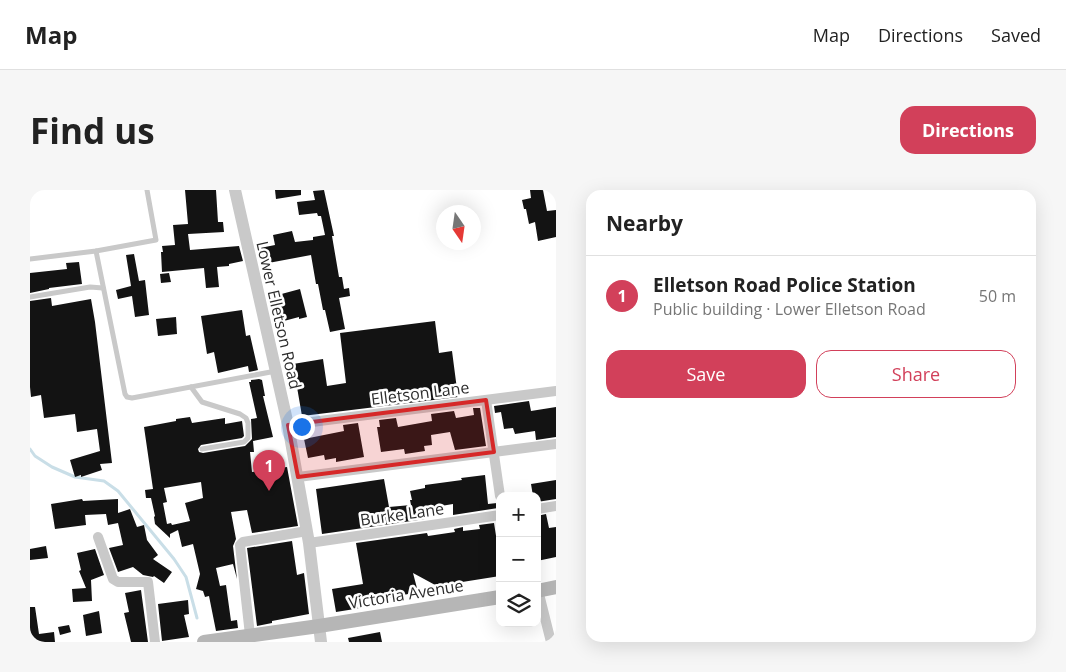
<!DOCTYPE html>
<html lang="en">
<head>
<meta charset="utf-8">
<style>
	body { margin:0; font-family:"Open Sans",sans-serif; background:#f6f6f6; color:#222 }
	.controls { position:absolute; right:15px; bottom:15px; display:grid; overflow:hidden; border-radius:10px; box-shadow:0 5px 20px #0002 }
	.controls button { width:45px; height:45px; display:grid; place-items:center; padding:0; border:0; border-bottom:1px solid #e0e0e0; background:#fff; color:#222; font:25px sans-serif }
	.compass { position:absolute; left:406px; top:15px; width:45px; height:45px; border-radius:50%; background:#fff; box-shadow:0 5px 20px #0002; rotate:167deg }
	.you { position:absolute; left:271px; top:236px; width:18px; height:18px; margin:-12px; border:4px solid #fff; border-radius:50%; background:#1a73e8; box-shadow:0 0 0 8px #1a73e833 }
	.badge { display:grid; place-items:center; width:32px; height:32px; border-radius:50%; background:#d2405a; color:#fff; font-size:16px; font-weight:700 }
	.pin { position:absolute; translate:-50% -41px; filter:drop-shadow(0 1px 2px #0008) }
	.pin::after { content:''; position:absolute; top:26px; width:18px; height:15px; background:inherit; clip-path:polygon(0 0,100% 0,50% 100%) }
	.list { margin:0; padding:0; list-style:none }
	h2 { display:flex; justify-content:space-between; align-items:center; height:65px; margin:0; padding:0 20px; font-size:21px }
	h2 small { font-size:16px; font-weight:400; color:#767676 }
	.list li { display:grid; grid-template-columns:32px 1fr auto; gap:15px; align-items:center; box-sizing:border-box; height:80px; padding:0 20px; border-top:1px solid #e0e0e0 }
	.list b { display:block; font-size:19px; white-space:nowrap }
	.list p { margin:0; font-size:16px; white-space:nowrap; color:#767676 }
	.list em { font-size:16px; font-style:normal; color:#767676 }
	.actions { display:flex; gap:10px; padding:15px 20px }
	.actions a { flex:1; padding:11px 0; border:1px solid #d2405a; border-radius:15px; text-align:center; font-size:18px; color:#d2405a }
	.actions .main { background:#d2405a; color:#fff }
	.icon { flex:none; width:28px; height:28px; fill:none; stroke:currentColor; stroke-width:2; stroke-linecap:round; stroke-linejoin:round }
	.map { position:relative; flex:none; width:526px; height:452px; overflow:hidden; border-radius:15px }
	header { display:flex; align-items:center; gap:30px; box-sizing:border-box; height:70px; padding:0 25px; background:#fff; border-bottom:1px solid #e0e0e0 }
	header strong { font-size:24px }
	nav { display:flex; gap:28px; margin-inline-start:auto; font-size:18px }
	.intro { display:flex; align-items:center; justify-content:space-between; box-sizing:border-box; height:120px; padding:0 30px }
	h1 { margin:0; font-size:35px }
	.button { padding:12px 22px; border-radius:15px; background:#d2405a; color:#fff; font-size:18px; font-weight:700 }
	main { display:flex; gap:30px; padding:0 30px }
	aside { flex:1; background:#fff; border-radius:15px; box-shadow:0 5px 20px #0002 }
	.map>svg:first-child { display:block }
	.lines { fill:none; stroke-linecap:round; stroke-linejoin:round }
	.stream { stroke:#c9dee7; stroke-width:3 }
	.building { fill:#131313; fill-rule:evenodd }
	.service { stroke:#c9c9c9; stroke-width:5 }
	.minor { stroke:#c9c9c9; stroke-width:10 }
	.tertiary { stroke:#c9c9c9; stroke-width:12 }
	.secondary { stroke:#b6b6b6; stroke-width:14 }
	.marked { fill:#d62828; fill-opacity:0.2; stroke:#d62828; stroke-width:4; stroke-linejoin:round }
	.labels { text-anchor:middle; stroke-width:5; stroke-linejoin:round; paint-order:stroke }
	.street-label { font-size:16px; fill:#2c2c2c; stroke:#fff }
</style>
</head>
<body>
<header>
<strong>Map</strong>
<nav><a>Map</a><a>Directions</a><a>Saved</a></nav>
</header>
<div class="intro"><h1>Find us</h1><a class="button">Directions</a></div>
<main>
<div class="map">
<svg width="526" height="452" viewBox="0 0 526 452">
	<rect width="100%" height="100%" fill="#fff"/>
	<g class="lines">
		<path class="stream" d="M0,259L5,266L22,277L45,287L74,291L88,301L144,369L156,387L167,428"/>
	</g>
	<g class="building">
		<path d="M155,0H186L188,32H193L194,42L158,44L160,60L209,56L213,71L199,74V76L187,77L189,97L176,98L174,78L132,82L131,62H133L132,56L145,55L143,35L158,34Z"/>
		<path d="M245,0H271V5L246,9Z"/>
		<path d="M294,0L304,46H302L309,87H312L314,99L319,98L320,106L309,108L315,139L300,142L295,120H293L288,94H286L281,65L233,74L230,58L245,55L243,45L262,41L265,52L283,50V47L295,45L291,26H288L287,23L269,25L267,12L285,10L283,1Z"/>
		<path d="M500,0H513L517,21L526,20V47L508,51L505,32L499,34L496,19H494L492,10L501,8Z"/>
		<path d="M104,64L109,91L115,90L119,125L105,127L102,106L88,109L86,100L101,96L96,65Z"/>
		<path d="M49,72L52,94L19,98V99L0,103V83L37,79L36,73Z"/>
		<path d="M139,83L141,92L131,93L130,84Z"/>
		<path d="M270,99L277,127L269,129V127L250,132L244,106Z"/>
		<path d="M21,108L22,116L61,109L65,132L82,273L70,274L72,280L51,287V285L45,287L40,270L70,261L67,239L47,242L45,224L14,228L11,205L1,207L0,197V111Z"/>
		<path d="M212,120L216,146L220,145L228,180L219,182L218,176L188,183L184,162L177,164L171,126Z"/>
		<path d="M146,127L147,144L128,146L126,129Z"/>
		<path d="M405,131L409,163L422,161L428,207L272,226L263,174L293,169L297,196L316,193L310,143Z"/>
		<path d="M229,189L232,190L235,206H233L243,247L223,251L224,262H220L222,282L257,277L268,336L222,343L217,320L201,322L206,349L203,356L207,389L203,374L186,378L190,396L196,395L201,431L207,430L208,438L186,441L179,406L175,407L173,401L166,399L170,384L163,354L152,357L148,340L140,344V348L125,334L124,327L125,326L121,308H116L115,300L123,299L114,237L146,231V229L160,227L162,233L195,228V234L212,231L214,246L212,248L171,255L168,259L169,262L173,263L215,256L222,249L221,229L227,228L219,192H221V190ZM171,292L173,308L155,313L160,331L142,335L141,333L137,334L133,313L137,312L134,298Z"/>
		<path d="M499,211L501,221L526,217V247L506,250L505,241L485,244L483,238L474,239L471,222L465,223L464,216Z"/>
		<path d="M443,218H450L456,256L425,260L420,242L401,245L402,255L394,256L395,261L375,264L374,259L351,262L347,237H350L349,230L366,228L368,237L402,231L401,224L424,221L426,228L444,225Z"/>
		<path d="M328,233L334,267L306,272V268L295,270L294,265L278,268L274,249L314,241L313,235Z"/>
		<path d="M455,285L458,314L467,313L468,318L423,325V314L393,319L395,329L292,344L286,299L354,289L359,317L381,315L380,310H382L380,301L395,298V295L432,290L431,288Z"/>
		<path d="M526,290V309L507,312V306H503L501,294Z"/>
		<path d="M52,309L53,311L88,309V323L100,319L107,337L114,335L117,350L128,365L123,369L142,382L134,393L124,386L123,387L113,385L103,377L88,382L79,358L93,355L88,333L78,335L76,324L55,325L56,335L25,339L21,314Z"/>
		<path d="M516,324L519,338L526,337V367L507,371V326Z"/>
		<path d="M464,333L470,371V386L407,396L383,383L388,402L354,409L353,407L329,411L331,418L306,422L302,399L333,394L326,353L397,343L398,346L425,342L424,339L433,337V341L450,339L449,335Z"/>
		<path d="M262,351L267,385L274,383L279,424L242,431V433L227,436L217,358Z"/>
		<path d="M16,356L18,368L0,370V359Z"/>
		<path d="M65,359L74,385L61,390L62,411L43,412L42,399L56,398L49,381L51,380L47,363Z"/>
		<path d="M111,400L118,452H101L94,423L99,422L95,403Z"/>
		<path d="M158,410L159,424L154,425L159,447L132,451L128,414Z"/>
		<path d="M0,417H5L9,444L24,442L25,452H0Z"/>
		<path d="M69,421L72,443L56,446L53,425Z"/>
		<path d="M39,435L41,442L30,445L28,437Z"/>
		<path d="M350,442L352,452H319L318,448Z"/>
	</g>
	<g class="lines">
		<g class="service">
			<path d="M66,61L95,204L97,207L102,208L246,181"/>
			<path d="M0,69L66,61L126,50L117,0"/>
			<path d="M0,107L60,97L73,98"/>
			<path d="M161,197L172,212L210,224L216,228L218,233V248L214,252L172,259"/>
		</g>
		<g class="minor">
			<path d="M456,210L470,306"/>
			<path d="M258,235L526,201"/>
			<path d="M268,287L526,254"/>
			<path d="M507,319L526,316"/>
			<path d="M68,347L83,389L88,392H118L125,452"/>
			<path d="M279,353L470,325"/>
			<path d="M508,400L521,452"/>
			<path d="M220,445L210,355L213,352L277,341"/>
		</g>
		<path class="tertiary" d="M205,0L258,235L279,353L291,452"/>
		<g class="secondary">
			<path d="M507,401L526,397"/>
			<path d="M174,452L289,436L470,407"/>
		</g>
	</g>
	<path class="marked" d="M456,210L464,262L268,287L258,235Z"/>
	<g class="labels">
		<g class="street-label">
			<text transform="translate(249 125) rotate(77)" y="6">Lower Elletson Road</text>
			<text transform="translate(390 203) rotate(-7)" y="6">Elletson Lane</text>
			<text transform="translate(372 324) rotate(-8)" y="6">Burke Lane</text>
			<text transform="translate(376 404) rotate(-9)" y="6">Victoria Avenue</text>
		</g>
	</g>
</svg>
<div class="controls">
<button>+</button>
<button>−</button>
<button><svg class="icon" aria-label="layers" viewBox="0 0 24 24"><path d="M12 4l9 5-9 5-9-5zM3 14l9 5 9-5"/></svg></button>
</div>
<svg class="compass" viewBox="-18 -18 36 36"><path d="M0-13l5 13h-10z" fill="#e53935"/><path d="M0 13l5-13h-10z" fill="#767676"/></svg>
<div class="you"></div>
<div class="pin badge" style="left:239px;top:301px">1</div>
</div>
<aside>
<h2>Nearby<small></small></h2>
<ul class="list">
<li><span class="badge">1</span><div><b>Elletson Road Police Station</b><p>Public building · Lower Elletson Road</p></div><em>50 m</em></li>
</ul>
<div class="actions"><a class="main">Save</a><a>Share</a></div>
</aside>
</main>
</body>
</html>
